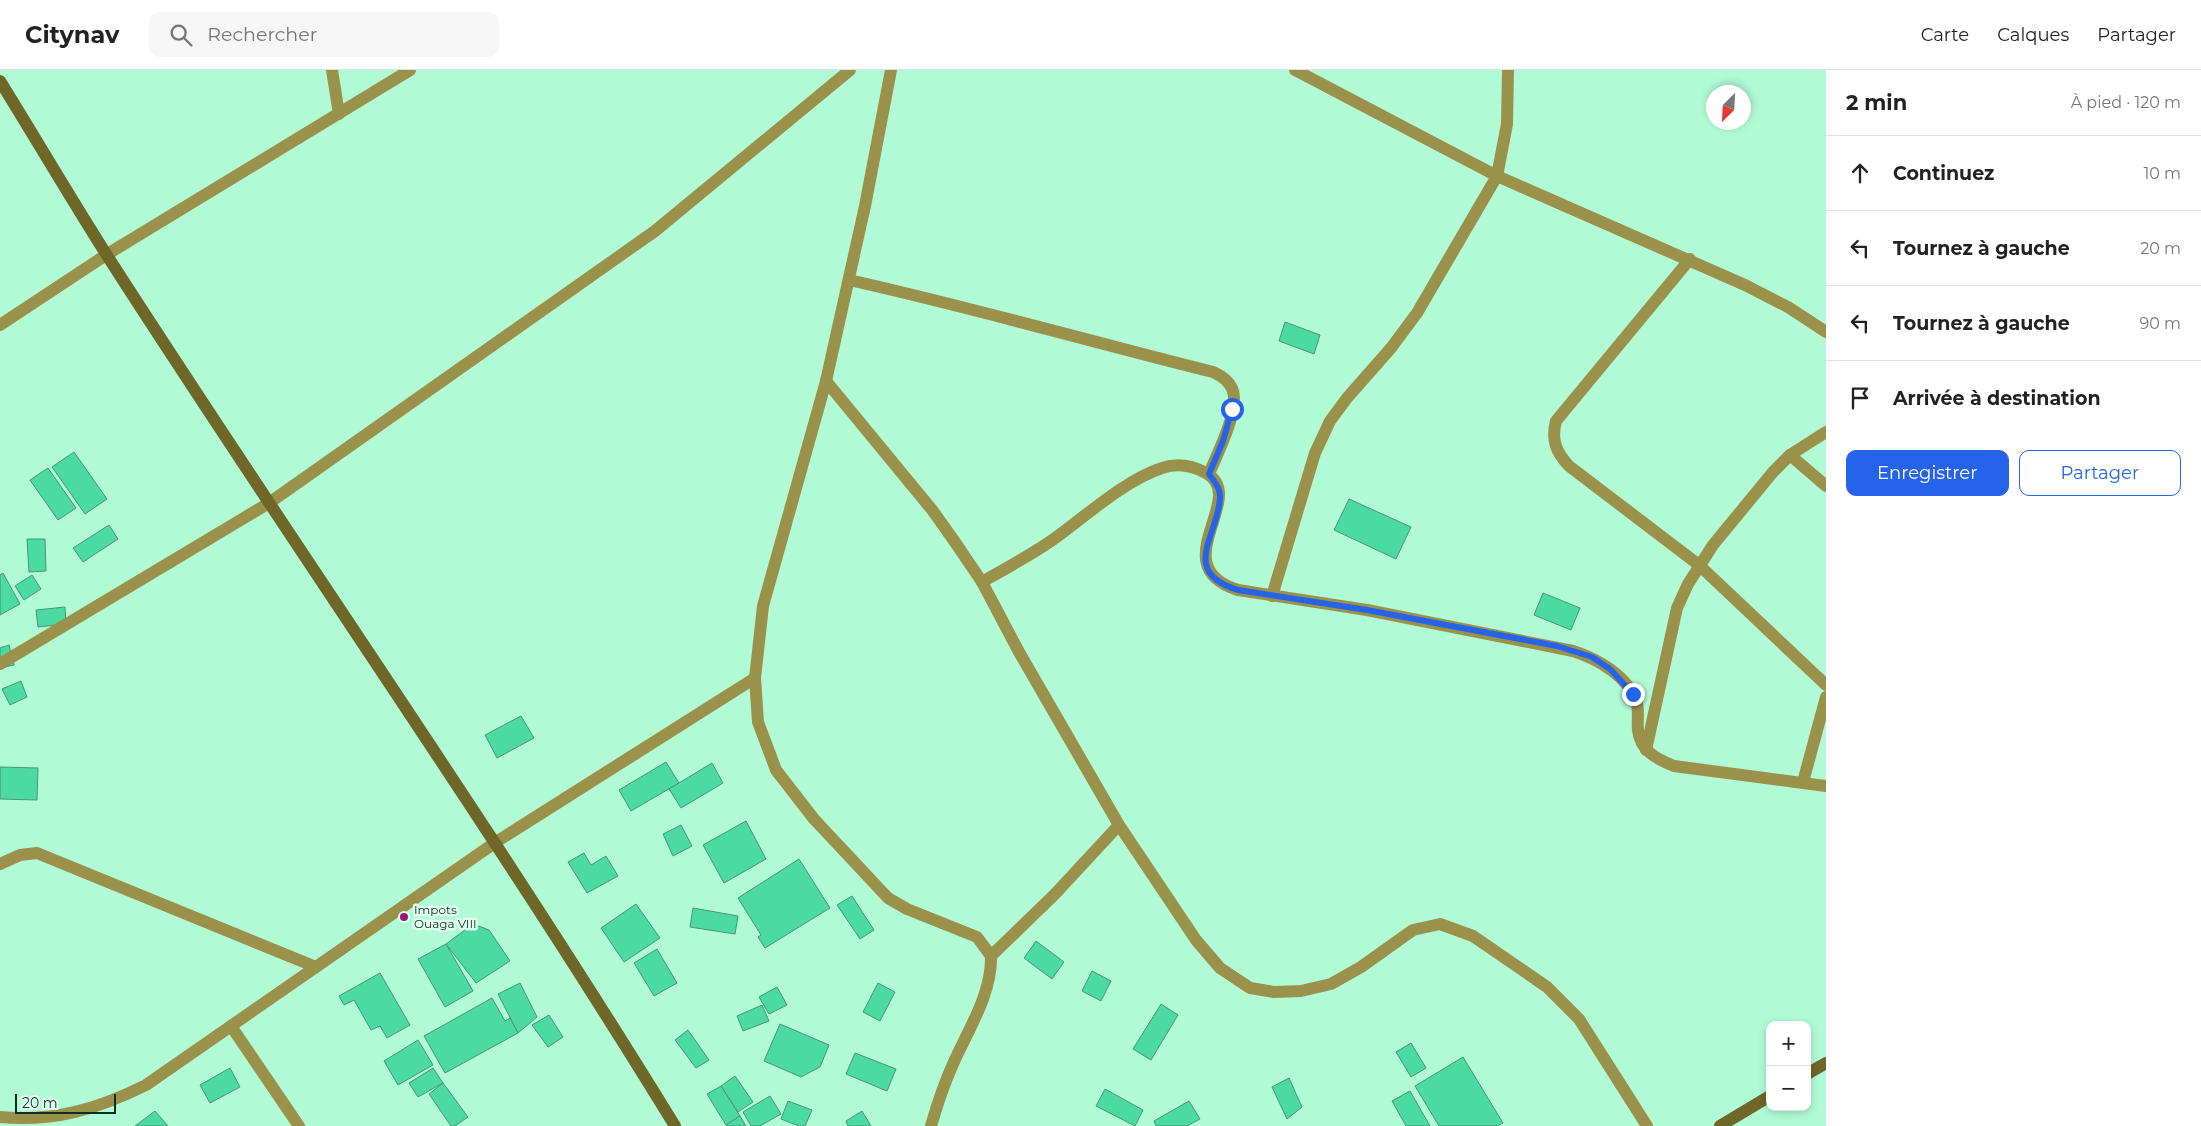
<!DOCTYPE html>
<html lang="fr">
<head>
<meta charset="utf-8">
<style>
	body { margin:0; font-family:Montserrat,sans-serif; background:#f6f6f6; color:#222 }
	.controls { position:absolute; right:15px; bottom:15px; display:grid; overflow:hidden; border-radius:10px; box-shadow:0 2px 8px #0003 }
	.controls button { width:45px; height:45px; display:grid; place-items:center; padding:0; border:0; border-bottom:1px solid #e0e0e0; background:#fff; color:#222; font:25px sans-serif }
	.compass { position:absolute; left:1706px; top:15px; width:45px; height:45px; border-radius:50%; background:#fff; box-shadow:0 2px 8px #0003; rotate:204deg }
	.scale { position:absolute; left:15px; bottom:12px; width:101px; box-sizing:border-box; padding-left:5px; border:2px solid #0e2d20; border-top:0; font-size:14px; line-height:18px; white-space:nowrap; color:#0e2d20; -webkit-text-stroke:4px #e0fdee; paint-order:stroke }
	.stop { position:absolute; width:15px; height:15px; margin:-11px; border:4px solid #2563eb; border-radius:50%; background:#fff }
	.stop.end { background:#2563eb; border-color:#fff; box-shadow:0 1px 5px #0008 }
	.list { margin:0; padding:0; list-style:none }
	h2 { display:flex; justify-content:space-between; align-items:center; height:65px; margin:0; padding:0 20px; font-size:21px }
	h2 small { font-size:16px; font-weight:400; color:#767676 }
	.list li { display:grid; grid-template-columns:32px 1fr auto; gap:15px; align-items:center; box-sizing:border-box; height:75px; padding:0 20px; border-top:1px solid #e0e0e0 }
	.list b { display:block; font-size:19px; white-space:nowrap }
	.list em { font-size:16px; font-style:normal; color:#767676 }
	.actions { display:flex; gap:10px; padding:15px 20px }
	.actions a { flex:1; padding:11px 0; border:1px solid #2563eb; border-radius:10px; text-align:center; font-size:18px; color:#2563eb }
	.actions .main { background:#2563eb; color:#fff }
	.icon { flex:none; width:28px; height:28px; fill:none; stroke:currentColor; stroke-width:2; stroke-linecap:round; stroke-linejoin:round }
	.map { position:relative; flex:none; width:1826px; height:1056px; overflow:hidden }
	header { display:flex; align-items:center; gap:30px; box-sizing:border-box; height:70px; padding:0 25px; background:#fff; border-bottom:1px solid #e0e0e0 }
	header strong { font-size:24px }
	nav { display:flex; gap:28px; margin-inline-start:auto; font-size:18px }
	.search { width:350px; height:45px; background:#f6f6f6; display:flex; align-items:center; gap:12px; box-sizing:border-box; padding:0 18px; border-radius:10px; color:#767676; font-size:19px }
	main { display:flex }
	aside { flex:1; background:#fff }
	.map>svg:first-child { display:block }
	.building { fill:#4bdba2; stroke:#4b9473 }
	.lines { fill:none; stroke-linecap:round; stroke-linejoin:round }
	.street { stroke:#9a924a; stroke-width:12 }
	.secondary { stroke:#6f6727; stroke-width:12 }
	.route { stroke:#2563eb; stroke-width:6 }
	.poi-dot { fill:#951872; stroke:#e0fdee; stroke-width:2 }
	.labels { text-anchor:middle; stroke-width:5; stroke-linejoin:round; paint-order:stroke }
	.poi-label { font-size:12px; fill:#0e2d20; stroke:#e0fdee; text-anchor:start }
</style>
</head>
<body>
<header>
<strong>Citynav</strong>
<div class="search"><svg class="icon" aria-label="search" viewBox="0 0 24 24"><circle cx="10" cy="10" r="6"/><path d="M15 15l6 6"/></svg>Rechercher</div>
<nav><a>Carte</a><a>Calques</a><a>Partager</a></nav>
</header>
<main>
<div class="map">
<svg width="1826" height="1056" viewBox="0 0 1826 1056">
	<rect width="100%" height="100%" fill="#b0fbd6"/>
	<g class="building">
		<path d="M1285,252L1320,265L1314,284L1279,271Z"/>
		<path d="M74,382L107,429L85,444L52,397Z"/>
		<path d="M48,398L76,438L58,450L30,410Z"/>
		<path d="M1349,429L1411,457L1396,489L1334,460Z"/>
		<path d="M109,455L118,469L83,492L73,478Z"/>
		<path d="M27,469H45L46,501L29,502Z"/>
		<path d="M3,503L20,534L0,545V505Z"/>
		<path d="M32,505L41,519L24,530L15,516Z"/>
		<path d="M1543,523L1580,538L1571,560L1534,545Z"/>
		<path d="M65,537L66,554L38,557L36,540Z"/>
		<path d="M9,575L14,595L0,598V578Z"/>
		<path d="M21,611L27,627L10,635L2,619Z"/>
		<path d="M521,646L534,668L497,688L485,665Z"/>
		<path d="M666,692L679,713L631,741L619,720Z"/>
		<path d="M712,693L723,713L681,738L669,719Z"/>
		<path d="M0,697L38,698L37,730L0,729Z"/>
		<path d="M746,751L766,789L724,813L703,775Z"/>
		<path d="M681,755L692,776L673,786L663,764Z"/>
		<path d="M584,783L591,795L606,786L618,806L587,823L568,792Z"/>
		<path d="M799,789L830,838L765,878L758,867L761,865L738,828Z"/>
		<path d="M852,826L874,860L860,869L837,835Z"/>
		<path d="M636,834L660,868L624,892L601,858Z"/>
		<path d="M693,838L738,846L735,864L690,857Z"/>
		<path d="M473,854L489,860L510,891L476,913L446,874Z"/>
		<path d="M1036,871L1064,892L1052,909L1024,888Z"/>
		<path d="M446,874L473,921L445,937L418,889Z"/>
		<path d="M657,879L677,913L654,926L634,893Z"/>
		<path d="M1092,901L1111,911L1101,931L1082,921Z"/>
		<path d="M380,903L410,955L387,968L380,956L371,960L354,930L344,935L339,926Z"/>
		<path d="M520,913L537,947L518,963L498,924Z"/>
		<path d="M878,913L895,922L880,951L863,942Z"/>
		<path d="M777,917L787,935L769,944L759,927Z"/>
		<path d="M492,928L505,951L510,948L518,963L445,1003L424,966Z"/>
		<path d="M1161,934L1178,945L1151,990L1133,979Z"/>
		<path d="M762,935L769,951L743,961L737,946Z"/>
		<path d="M549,945L563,967L548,977L532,955Z"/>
		<path d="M780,954L829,975L820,997L801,1007L764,991Z"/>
		<path d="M688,960L709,990L696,998L675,970Z"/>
		<path d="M418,970L433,995L398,1015L384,991Z"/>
		<path d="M1411,973L1426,998L1411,1007L1396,982Z"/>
		<path d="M855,983L896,999L887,1021L846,1004Z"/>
		<path d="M1463,987L1503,1053L1497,1056H1439L1415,1016Z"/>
		<path d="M230,998L240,1017L210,1033L200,1015Z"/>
		<path d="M433,998L443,1013L418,1027L409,1013Z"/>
		<path d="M735,1006L753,1032L738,1042L721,1016Z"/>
		<path d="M1289,1008L1302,1037L1287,1049L1272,1017Z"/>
		<path d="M443,1013L468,1047L455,1056H451L429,1024Z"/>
		<path d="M721,1016L740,1046L726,1055L707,1024Z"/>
		<path d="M1105,1019L1143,1040L1135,1056L1096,1036Z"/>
		<path d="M1410,1021L1430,1056H1406L1392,1031Z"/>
		<path d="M770,1026L781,1044L760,1056H751L743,1042Z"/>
		<path d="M788,1031L812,1040L805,1056H799L781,1049Z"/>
		<path d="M1189,1031L1200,1049L1187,1056H1156L1154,1051Z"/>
		<path d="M155,1041L168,1056H135Z"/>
		<path d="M862,1041L871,1056H848L846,1051Z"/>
		<path d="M740,1046L746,1056H727L726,1055Z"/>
	</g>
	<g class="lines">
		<g class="street">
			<path d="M332,0L339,44"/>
			<path d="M891,0L865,136L826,311L763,536L755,608L758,652L776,700L814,749L888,828L907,839L977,867L991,886"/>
			<path d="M1295,0L1497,106L1745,215L1788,237L1826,262"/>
			<path d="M1690,189L1556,351C1551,370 1556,382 1569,396L1699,495L1826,615"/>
			<path d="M849,210C971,237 1092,272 1213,302C1222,306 1230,311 1233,321C1239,342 1217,384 1209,404"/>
			<path d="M0,255L106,185L410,0"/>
			<path d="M826,311L933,441L957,475L982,512L1019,582L1119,755L1196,870L1220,898L1250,918L1274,922L1301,921L1331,914L1361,897L1413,860L1440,854L1473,866L1547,917L1579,949L1647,1056"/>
			<path d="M1790,385L1826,416"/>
			<path d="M982,512C1005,499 1029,486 1051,471C1085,447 1123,411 1162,398C1177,393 1193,396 1206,403C1250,427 1162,496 1238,520L1367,540L1573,581C1598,589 1628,606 1637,633C1639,642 1637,652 1638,660C1640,681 1657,689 1674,696L1826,716"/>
			<path d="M1272,526L1315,383L1330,351L1347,328L1391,278L1417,243L1497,106L1507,54L1508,0"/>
			<path d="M0,594L269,433L655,161L850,0"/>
			<path d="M1646,680L1677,538L1688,514L1713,475L1773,402L1790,385L1826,362"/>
			<path d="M1803,712L1826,627"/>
			<path d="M0,794L20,785L37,783L316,897"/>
			<path d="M231,956L299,1056"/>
			<path d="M0,1047C54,1052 98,1039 146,1015L496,772L755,608"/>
			<path d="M931,1056C937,1035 944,1014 953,994C968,960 992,924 991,886L1055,824L1119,755"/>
		</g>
		<g class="secondary">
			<path d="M0,11C36,69 71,129 108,187C295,478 494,761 675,1056"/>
			<path d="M1807,1004L1826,993"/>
			<path d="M1720,1056L1770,1026"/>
		</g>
	</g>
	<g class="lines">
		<path class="route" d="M1232,339L1223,371L1209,404C1214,411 1221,419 1220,428C1218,466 1179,502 1238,520L1367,540L1557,576L1592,587L1610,599L1633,624"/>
	</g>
	<circle class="poi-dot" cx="404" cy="847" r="5"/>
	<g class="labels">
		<g class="poi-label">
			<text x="414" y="844">Impots<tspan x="414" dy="14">Ouaga VIII</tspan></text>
		</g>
	</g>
</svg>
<div class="controls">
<button>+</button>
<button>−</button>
</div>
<svg class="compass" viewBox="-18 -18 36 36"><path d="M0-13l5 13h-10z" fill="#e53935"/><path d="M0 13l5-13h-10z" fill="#767676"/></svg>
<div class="scale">20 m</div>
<div class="stop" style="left:1232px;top:339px"></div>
<div class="stop end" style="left:1633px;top:624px"></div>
</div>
<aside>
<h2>2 min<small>À pied · 120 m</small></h2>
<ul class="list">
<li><svg class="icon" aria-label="ahead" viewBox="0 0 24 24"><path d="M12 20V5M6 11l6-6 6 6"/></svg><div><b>Continuez</b></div><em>10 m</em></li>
<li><svg class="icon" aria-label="left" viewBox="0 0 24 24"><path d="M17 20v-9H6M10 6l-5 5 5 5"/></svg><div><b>Tournez à gauche</b></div><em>20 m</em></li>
<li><svg class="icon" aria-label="left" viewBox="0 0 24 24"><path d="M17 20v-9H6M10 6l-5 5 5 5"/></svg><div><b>Tournez à gauche</b></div><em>90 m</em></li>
<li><svg class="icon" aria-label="arrive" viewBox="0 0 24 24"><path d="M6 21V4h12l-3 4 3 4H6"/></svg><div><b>Arrivée à destination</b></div></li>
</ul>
<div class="actions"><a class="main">Enregistrer</a><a>Partager</a></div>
</aside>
</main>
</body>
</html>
